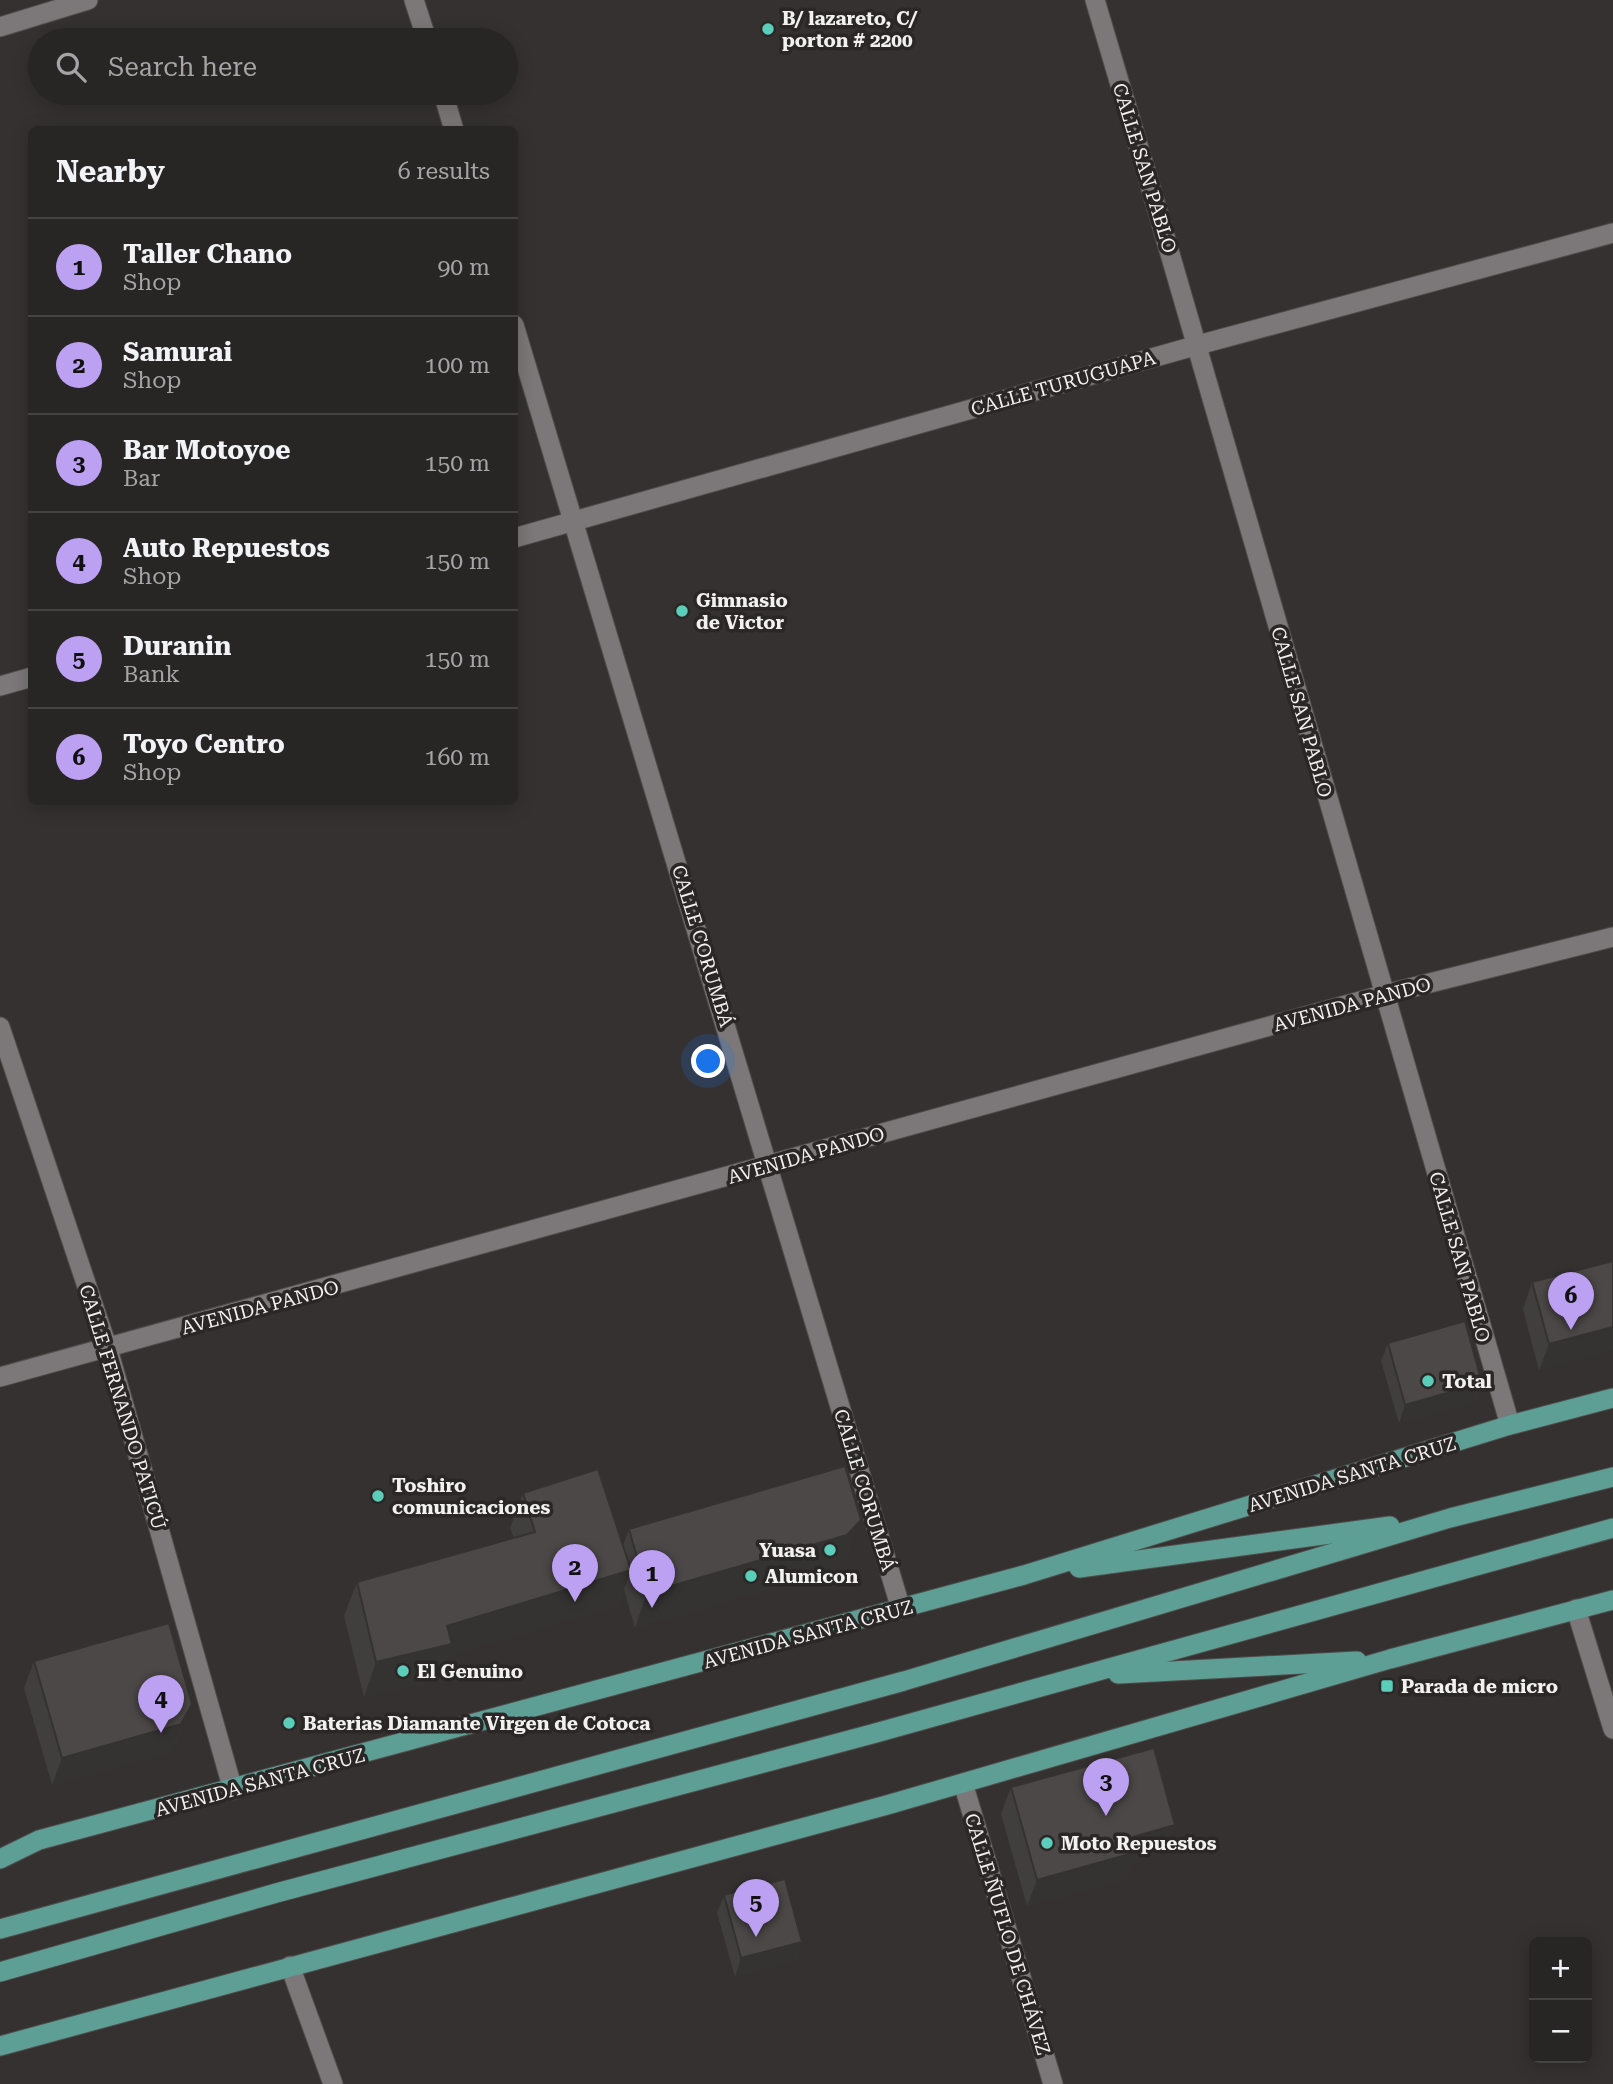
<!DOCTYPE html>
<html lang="en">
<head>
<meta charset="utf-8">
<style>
	body { margin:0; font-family:"Roboto Serif",serif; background:#302d2d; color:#f1f3f6 }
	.controls { position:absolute; right:21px; bottom:21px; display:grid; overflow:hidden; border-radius:10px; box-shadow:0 4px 18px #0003 }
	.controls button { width:63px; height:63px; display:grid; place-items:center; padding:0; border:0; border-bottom:2px solid #444242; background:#282525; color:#f1f3f6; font:35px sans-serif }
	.you { position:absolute; left:709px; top:1062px; width:24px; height:24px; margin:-18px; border:5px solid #fff; border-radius:50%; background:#1a73e8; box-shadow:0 0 0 10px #1a73e833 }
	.badge { display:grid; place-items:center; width:46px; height:46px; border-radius:50%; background:#bca0f2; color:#111; font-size:23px; font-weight:700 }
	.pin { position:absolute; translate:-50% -58px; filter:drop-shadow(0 2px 4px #0008) }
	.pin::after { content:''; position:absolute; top:37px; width:24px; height:21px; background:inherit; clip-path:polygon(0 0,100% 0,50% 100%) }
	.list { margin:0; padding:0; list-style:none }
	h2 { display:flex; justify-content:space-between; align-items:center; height:91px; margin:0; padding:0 28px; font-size:30px }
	h2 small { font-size:23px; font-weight:400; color:#a5a5a7 }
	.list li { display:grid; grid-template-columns:46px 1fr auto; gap:21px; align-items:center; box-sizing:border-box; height:98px; padding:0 28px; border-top:2px solid #444242 }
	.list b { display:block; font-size:26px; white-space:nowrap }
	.list p { margin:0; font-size:23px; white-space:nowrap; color:#a5a5a7 }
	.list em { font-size:23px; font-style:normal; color:#a5a5a7 }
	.icon { flex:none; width:38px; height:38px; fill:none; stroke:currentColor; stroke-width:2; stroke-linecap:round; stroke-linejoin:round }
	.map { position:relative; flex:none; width:1613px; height:2084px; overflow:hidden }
	.search { position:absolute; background:#282525; box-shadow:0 4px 18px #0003; left:28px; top:28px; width:490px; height:77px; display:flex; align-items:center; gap:18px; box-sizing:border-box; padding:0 24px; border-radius:38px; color:#a5a5a7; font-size:26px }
	.panel { position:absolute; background:#282525; box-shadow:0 4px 18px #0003; left:28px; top:126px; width:490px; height:679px; border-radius:10px }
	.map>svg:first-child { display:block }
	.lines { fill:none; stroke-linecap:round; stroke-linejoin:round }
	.minor-casing { stroke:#504d4d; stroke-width:21 }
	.primary-casing { stroke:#504d4d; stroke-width:21 }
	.minor { stroke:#7c7778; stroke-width:19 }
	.primary { stroke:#5d9f94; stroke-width:19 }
	.wall { fill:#413e3e }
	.shaded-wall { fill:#353232 }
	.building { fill:#4c4848; stroke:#353232; stroke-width:2 }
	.poi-dot { fill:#5bcebb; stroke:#2b2727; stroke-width:2.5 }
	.labels { text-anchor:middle; stroke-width:7; stroke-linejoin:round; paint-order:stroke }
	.poi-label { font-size:19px; font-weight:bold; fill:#f2f0f0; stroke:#2b2727; text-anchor:start }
	.street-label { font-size:19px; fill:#f2f0f0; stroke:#2b2727 }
</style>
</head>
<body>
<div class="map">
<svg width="1613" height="2084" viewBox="0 0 1613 2084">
	<rect width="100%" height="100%" fill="#353131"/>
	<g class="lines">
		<defs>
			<g id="minor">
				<path d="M414,0L427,40"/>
				<path d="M1095,0C1237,474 1369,951 1510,1425"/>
				<path d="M0,27L88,0"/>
				<path d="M443,93L454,130"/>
				<path d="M514,325L901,1609"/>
				<path d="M514,538L1198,345L1613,233"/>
				<path d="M0,686L32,677"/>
				<path d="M0,1027L108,1349L233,1790"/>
				<path d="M0,1377L1382,995L1613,937"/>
				<path d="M1576,1609L1613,1729"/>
				<path d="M963,1783L1053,2084"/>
				<path d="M290,1966L333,2084"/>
			</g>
			<g id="primary">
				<path d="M1079,1568L1390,1526"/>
				<path d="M1118,1674L1357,1661"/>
				<path d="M0,1859L39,1840L1024,1575L1510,1425L1613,1398"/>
				<path d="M0,1929L904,1681L1450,1518L1613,1477"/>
				<path d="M0,1972L280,1892L872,1734L1613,1528"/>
				<path d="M0,2046L887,1805L1390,1659L1613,1600"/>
			</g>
		</defs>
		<use href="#minor" class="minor-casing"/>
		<use href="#primary" class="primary-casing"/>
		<use href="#minor" class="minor"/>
		<use href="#primary" class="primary"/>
	</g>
	<g class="wall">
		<path d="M1613,1261L1539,1371L1523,1309L1532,1282Z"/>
		<path d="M1388,1343L1482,1383L1476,1401L1399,1423L1381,1361Z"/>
		<path d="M523,1493L623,1545L629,1529L848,1555L834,1570L635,1628L624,1590L618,1605L448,1656L440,1679L364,1697L344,1616L357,1582L514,1538L510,1528Z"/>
		<path d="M34,1661L182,1731L171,1751L52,1785L24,1688Z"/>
		<path d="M1011,1787L1175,1825L1165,1852L1134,1860L1127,1879L1027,1906L1001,1814Z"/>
		<path d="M724,1895L802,1942L796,1960L735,1977L717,1913Z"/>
	</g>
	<g class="shaded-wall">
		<path d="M1613,1327V1351L1539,1371L1549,1344Z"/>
		<path d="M1482,1383L1476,1401L1399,1423L1405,1405Z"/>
		<path d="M861,1520L848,1555L834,1570L635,1628L647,1593Z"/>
		<path d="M631,1570L618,1605L448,1656L440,1679L364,1697L376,1662L447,1626Z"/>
		<path d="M192,1704L182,1731L171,1751L52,1785L62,1758Z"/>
		<path d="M1175,1825L1165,1852L1134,1860L1127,1879L1027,1906L1037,1880L1133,1837Z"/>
		<path d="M802,1942L796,1960L735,1977L741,1958Z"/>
	</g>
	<g class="building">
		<path d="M1613,1261V1327L1549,1344L1532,1282Z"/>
		<path d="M1465,1321L1482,1383L1405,1405L1388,1343Z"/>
		<path d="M845,1466L861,1520L847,1535L647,1593L629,1529Z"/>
		<path d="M598,1469L631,1570L447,1626L452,1644L376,1662L357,1582L535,1532L523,1493Z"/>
		<path d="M169,1623L192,1704L181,1724L62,1758L34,1661Z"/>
		<path d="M1154,1748L1175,1825L1133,1837L1137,1852L1037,1880L1011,1787Z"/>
		<path d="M785,1879L802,1942L741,1958L724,1895Z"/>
	</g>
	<g class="poi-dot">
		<circle cx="768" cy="29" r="7"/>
		<circle cx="682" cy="611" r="7"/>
		<circle cx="1428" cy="1381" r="7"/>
		<circle cx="378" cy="1496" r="7"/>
		<circle cx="830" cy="1550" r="7"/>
		<circle cx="751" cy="1576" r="7"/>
		<circle cx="403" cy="1671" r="7"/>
		<rect x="1380" y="1679" width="14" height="14" rx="3.5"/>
		<circle cx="289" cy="1723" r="7"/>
		<circle cx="1047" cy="1843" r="7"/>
	</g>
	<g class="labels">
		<g class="poi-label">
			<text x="782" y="25">B/ lazareto, C/<tspan x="782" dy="22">porton # 2200</tspan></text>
			<text x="696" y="607">Gimnasio<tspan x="696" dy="22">de Victor</tspan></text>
			<text x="1442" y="1388">Total</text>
			<text x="392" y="1492">Toshiro<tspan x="392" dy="22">comunicaciones</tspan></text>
			<text x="816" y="1557" text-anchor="end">Yuasa</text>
			<text x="765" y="1583">Alumicon</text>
			<text x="417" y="1678">El Genuino</text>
			<text x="1401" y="1693">Parada de micro</text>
			<text x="303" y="1730">Baterias Diamante Virgen de Cotoca</text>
			<text x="1061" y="1850">Moto Repuestos</text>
		</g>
		<g class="street-label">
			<text transform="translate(1145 168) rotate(73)" y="7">CALLE SAN PABLO</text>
			<text transform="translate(1063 383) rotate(-16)" y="7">CALLE TURUGUAPA</text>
			<text transform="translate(1302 712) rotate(74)" y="7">CALLE SAN PABLO</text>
			<text transform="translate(703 946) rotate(73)" y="7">CALLE CORUMBÁ</text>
			<text transform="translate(1352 1004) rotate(-15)" y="7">AVENIDA PANDO</text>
			<text transform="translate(806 1155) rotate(-16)" y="7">AVENIDA PANDO</text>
			<text transform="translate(1460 1257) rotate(74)" y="7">CALLE SAN PABLO</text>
			<text transform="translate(260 1307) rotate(-15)" y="7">AVENIDA PANDO</text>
			<text transform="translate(123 1407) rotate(73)" y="7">CALLE FERNANDO PATICÚ</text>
			<text transform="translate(1352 1474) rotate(-17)" y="7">AVENIDA SANTA CRUZ</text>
			<text transform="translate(865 1490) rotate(73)" y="7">CALLE CORUMBÁ</text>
			<text transform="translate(808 1634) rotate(-15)" y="7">AVENIDA SANTA CRUZ</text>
			<text transform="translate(260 1782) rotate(-15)" y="7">AVENIDA SANTA CRUZ</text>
			<text transform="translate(1008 1934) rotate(73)" y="7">CALLE ÑUFLO DE CHÁVEZ</text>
		</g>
	</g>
</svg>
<div class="controls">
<button>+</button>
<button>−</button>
</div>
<div class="you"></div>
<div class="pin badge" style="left:652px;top:1608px">1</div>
<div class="pin badge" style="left:575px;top:1602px">2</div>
<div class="pin badge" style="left:1106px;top:1816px">3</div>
<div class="pin badge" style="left:161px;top:1733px">4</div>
<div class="pin badge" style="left:756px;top:1937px">5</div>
<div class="pin badge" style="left:1571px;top:1330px">6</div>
<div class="search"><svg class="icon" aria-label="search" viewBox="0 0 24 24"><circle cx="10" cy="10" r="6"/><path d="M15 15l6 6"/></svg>Search here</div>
<section class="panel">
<h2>Nearby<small>6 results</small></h2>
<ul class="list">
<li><span class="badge">1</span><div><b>Taller Chano</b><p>Shop</p></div><em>90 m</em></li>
<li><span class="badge">2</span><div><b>Samurai</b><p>Shop</p></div><em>100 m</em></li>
<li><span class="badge">3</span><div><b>Bar Motoyoe</b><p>Bar</p></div><em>150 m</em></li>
<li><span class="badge">4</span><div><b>Auto Repuestos</b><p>Shop</p></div><em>150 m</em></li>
<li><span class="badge">5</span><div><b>Duranin</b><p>Bank</p></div><em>150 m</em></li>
<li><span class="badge">6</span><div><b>Toyo Centro</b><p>Shop</p></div><em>160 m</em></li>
</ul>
</section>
</div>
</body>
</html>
